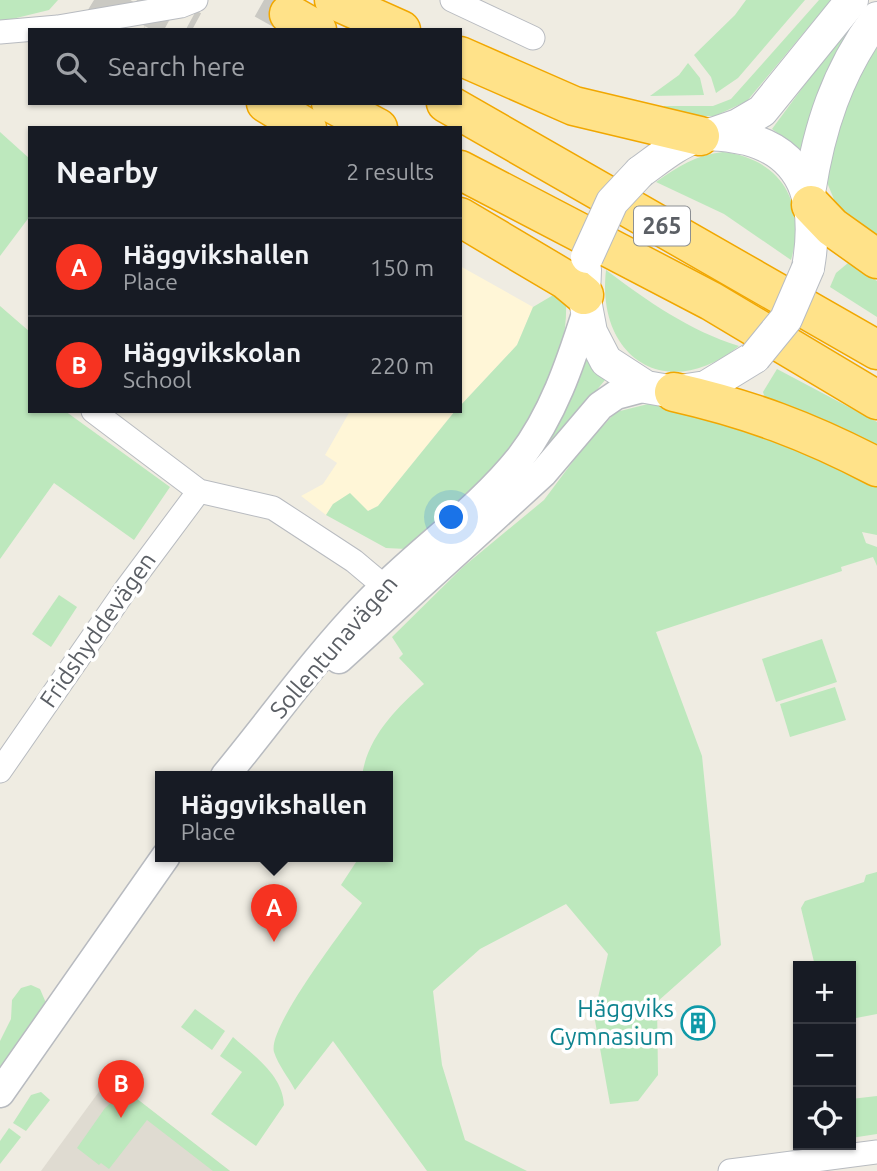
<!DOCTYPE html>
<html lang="en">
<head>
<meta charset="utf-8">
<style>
	body { margin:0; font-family:Ubuntu,sans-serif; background:#20242c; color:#f1f3f6 }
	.controls { position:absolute; right:21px; bottom:21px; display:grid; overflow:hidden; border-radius:0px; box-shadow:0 2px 5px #0004 }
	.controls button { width:63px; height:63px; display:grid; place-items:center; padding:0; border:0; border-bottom:2px solid #363941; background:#171b24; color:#f1f3f6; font:35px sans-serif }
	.you { position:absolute; left:452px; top:518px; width:24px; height:24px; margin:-18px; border:5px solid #fff; border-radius:50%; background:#1a73e8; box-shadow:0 0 0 10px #1a73e833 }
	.badge { display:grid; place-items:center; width:46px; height:46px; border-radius:50%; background:#f63321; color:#fff; font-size:23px; font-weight:700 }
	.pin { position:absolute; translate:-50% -58px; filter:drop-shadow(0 2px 4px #0008) }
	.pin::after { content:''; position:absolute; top:37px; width:24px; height:21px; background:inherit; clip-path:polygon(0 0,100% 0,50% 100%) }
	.popup { position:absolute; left:155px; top:771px; width:238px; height:91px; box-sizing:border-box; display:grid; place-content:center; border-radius:0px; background:#171b24; filter:drop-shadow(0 2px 5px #0005); font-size:23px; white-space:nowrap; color:#9ea1a6 }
	.popup b { font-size:26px; color:#f1f3f6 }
	.popup::after { content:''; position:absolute; left:50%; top:100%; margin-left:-14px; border:14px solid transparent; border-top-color:#171b24 }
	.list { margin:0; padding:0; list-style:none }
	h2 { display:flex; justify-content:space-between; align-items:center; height:91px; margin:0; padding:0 28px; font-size:30px }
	h2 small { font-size:23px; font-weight:400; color:#9ea1a6 }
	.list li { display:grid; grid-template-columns:46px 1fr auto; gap:21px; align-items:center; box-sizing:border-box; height:98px; padding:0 28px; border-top:2px solid #363941 }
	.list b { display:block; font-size:26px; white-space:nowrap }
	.list p { margin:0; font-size:23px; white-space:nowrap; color:#9ea1a6 }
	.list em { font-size:23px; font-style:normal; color:#9ea1a6 }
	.icon { flex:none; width:38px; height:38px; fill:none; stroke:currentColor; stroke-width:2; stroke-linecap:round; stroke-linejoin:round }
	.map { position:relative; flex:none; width:877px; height:1171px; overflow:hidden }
	.search { position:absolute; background:#171b24; box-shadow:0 2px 5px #0004; left:28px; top:28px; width:434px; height:77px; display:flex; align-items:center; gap:18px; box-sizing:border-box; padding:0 24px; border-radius:0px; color:#9ea1a6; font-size:26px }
	.panel { position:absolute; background:#171b24; box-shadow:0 2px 5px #0004; left:28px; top:126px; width:434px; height:287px; border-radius:0px }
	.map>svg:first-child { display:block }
	.commercial { fill:#fff6d7 }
	.education { fill:#dfdbd1 }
	.green { fill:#bde8bd }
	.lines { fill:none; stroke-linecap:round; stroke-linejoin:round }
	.motorway-tunnel { stroke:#cac9c3; stroke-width:38; stroke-dasharray:38 19; stroke-linecap:butt }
	.minor-casing { stroke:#b8bbc0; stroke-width:25 }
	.tertiary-casing { stroke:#b8bbc0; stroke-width:31 }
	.secondary-casing { stroke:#b8bcc2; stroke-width:34 }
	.motorway-casing { stroke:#f1a700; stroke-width:41 }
	.minor { stroke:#fff; stroke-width:23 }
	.tertiary { stroke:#fff; stroke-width:28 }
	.secondary { stroke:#fff; stroke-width:32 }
	.motorway { stroke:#ffe289; stroke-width:38 }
	.secondary-bridge-casing { stroke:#b8bcc2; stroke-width:34; stroke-linecap:butt }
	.secondary-bridge { stroke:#fff; stroke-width:32 }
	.labels { text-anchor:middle; stroke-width:7; stroke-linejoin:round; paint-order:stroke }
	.shield { fill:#fff; stroke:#8c8f93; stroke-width:2 }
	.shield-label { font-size:23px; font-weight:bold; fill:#5b5f65 }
	.street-label { font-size:24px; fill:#5b5f65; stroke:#fff }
	.culture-label { font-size:24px; fill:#0d838f; stroke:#fff; text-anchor:end }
</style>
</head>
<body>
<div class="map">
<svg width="877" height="1171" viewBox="0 0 877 1171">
	<rect width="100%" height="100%" fill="#efece2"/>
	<g class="commercial">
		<path d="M460,266L533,307L517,345L460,406Z"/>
		<path d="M350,411H455L378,506L368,511L333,504L326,515L301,496L323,484L337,463L325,455Z"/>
	</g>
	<path class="education" d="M109,1078L230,1171H41Z"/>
	<g class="green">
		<path d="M0,0H58L49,10L0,22Z"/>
		<path d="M746,0H805L738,78L716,93L711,77L694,55L735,15Z"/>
		<path d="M819,0H831L747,101L715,116L662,117L664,106H713L731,99Z"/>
		<path d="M843,33L848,36L805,153L772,129Z"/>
		<path d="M877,37V246L844,224L824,175L831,137Z"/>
		<path d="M688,63L700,78L704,95L650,96L679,75Z"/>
		<path d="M0,132L30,159V216L0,256Z"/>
		<path d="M723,152C782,159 807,204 791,260L724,214L656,182C677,167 696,155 723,152Z"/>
		<path d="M848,263L877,281V317L830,287L836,273Z"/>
		<path d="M606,270C647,301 690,331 739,346C667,404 596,358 606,270Z"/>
		<path d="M555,294L566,301C569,366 530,439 484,483C460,507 432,528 406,549L386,548L326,515L333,504L350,493L368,511L378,506L455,411H460V406L517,345L533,307Z"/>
		<path d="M0,306L30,332V411H65L170,487L134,540L54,483L0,559Z"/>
		<path d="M587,357L605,380L529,472L561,418Z"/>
		<path d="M777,369L877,422V450L766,401L763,392Z"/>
		<path d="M648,404L713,409L877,477V535L862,532L866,543L877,547V566L873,557L841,567L842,571L656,632L702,756L721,945L657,1002L658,1075L638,1101L610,1104L594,1015L608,954L566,904L480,949L433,991L442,1065L465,1140L527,1171H427L333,1041L295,1090C289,1078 278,1065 274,1052C267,1027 345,928 362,903L341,885L360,856H388V776H362C367,738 396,708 424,684L399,658L403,654L392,637L463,567L544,500L586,444L616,412Z"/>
		<path d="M59,595L77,607L51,647L32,634Z"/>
		<path d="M822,639L837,682L776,702L762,659Z"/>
		<path d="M835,687L846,720L790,737L780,704Z"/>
		<path d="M877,872V1014L851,1019V966H815L801,908L805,901L864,882L866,875Z"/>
		<path d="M31,985L40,989L46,1003L0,1070V1041L11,1019L12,1000L21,988Z"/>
		<path d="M195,1009L225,1031L212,1050L181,1027Z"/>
		<path d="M233,1037C254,1056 283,1075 284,1105L256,1146L211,1114L242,1072L220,1056Z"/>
		<path d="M41,1092L50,1100L26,1131L13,1123L31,1095Z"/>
		<path d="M120,1095H132L230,1171H213L147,1120L109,1169L101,1163L99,1165L77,1148L105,1108Z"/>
		<path d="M877,1096V1134L851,1138V1099Z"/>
		<path d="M9,1128L21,1137L0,1164V1141Z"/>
	</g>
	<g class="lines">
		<g class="motorway-tunnel">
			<path d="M94,0L143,30"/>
			<path d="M137,0L192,30"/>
			<path d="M264,0L289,14"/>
		</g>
		<defs>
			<g id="minor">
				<path d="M452,0L533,38"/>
				<path d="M0,32L58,27L181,6L196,0"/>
				<path d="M93,411L199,491L273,508L354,561L398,598"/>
				<path d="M0,771L126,589L199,491"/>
				<path d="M730,1171L877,1152"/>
			</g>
			<g id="tertiary">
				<path d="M339,659L543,473L600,406L616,395L646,387"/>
				<path d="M225,776C272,719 315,658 367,604C415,553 476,513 520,458C553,415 570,364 586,314"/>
				<path d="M0,1093L166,856"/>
			</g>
			<g id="secondary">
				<path d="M712,134L738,125L762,111L852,0"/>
				<path d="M640,172C657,160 678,142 699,136C713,132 733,136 747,139C811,156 818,211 808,268"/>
				<path d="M809,193C819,128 837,72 877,18"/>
				<path d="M585,270L584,295L591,332L606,361L646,387L674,392L706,387L755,357"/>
			</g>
			<g id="motorway">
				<path d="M334,0L401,30"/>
				<path d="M289,14L317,30"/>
				<path d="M460,56L574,106L700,136"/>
				<path d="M266,103L307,128"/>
				<path d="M331,103L378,128"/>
				<path d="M446,103L877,350"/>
				<path d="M460,170L711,301L877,400"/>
				<path d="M811,205L832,227L877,259"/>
				<path d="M460,217L566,280L584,295"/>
				<path d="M674,392C749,409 808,431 877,467"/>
			</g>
		</defs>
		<use href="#minor" class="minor-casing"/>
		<use href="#tertiary" class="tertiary-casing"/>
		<use href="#secondary" class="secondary-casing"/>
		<use href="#motorway" class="motorway-casing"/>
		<use href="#minor" class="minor"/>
		<use href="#tertiary" class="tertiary"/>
		<use href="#secondary" class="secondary"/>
		<use href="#motorway" class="motorway"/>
		<defs>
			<g id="secondary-bridge">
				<path d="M587,257L612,202L640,172"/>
				<path d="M755,357L786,319L808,268"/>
			</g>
		</defs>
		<use href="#secondary-bridge" class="secondary-bridge-casing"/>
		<use href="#secondary-bridge" class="secondary-bridge"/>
	</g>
	<defs>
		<symbol id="building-ring" viewBox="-11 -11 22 22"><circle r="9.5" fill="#fff" stroke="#0f9aa8" stroke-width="1.5"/><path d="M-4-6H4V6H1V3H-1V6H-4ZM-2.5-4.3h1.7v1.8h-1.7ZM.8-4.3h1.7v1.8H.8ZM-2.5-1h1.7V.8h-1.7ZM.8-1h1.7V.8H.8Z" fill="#0f9aa8"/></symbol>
	</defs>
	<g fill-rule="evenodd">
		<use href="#building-ring" x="679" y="1004" width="38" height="38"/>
	</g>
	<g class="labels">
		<rect class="shield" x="634" y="206.5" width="56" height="39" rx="5"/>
		<g class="shield-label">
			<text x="662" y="234">265</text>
		</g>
		<g class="street-label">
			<text transform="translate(98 630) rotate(-55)" y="8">Fridshyddevägen</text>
			<text transform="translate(334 647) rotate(-49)" y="8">Sollentunavägen</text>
		</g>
		<g class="culture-label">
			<text x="674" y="1017">Häggviks<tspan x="674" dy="28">Gymnasium</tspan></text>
		</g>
	</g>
</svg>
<div class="controls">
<button>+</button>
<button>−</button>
<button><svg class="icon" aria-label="locate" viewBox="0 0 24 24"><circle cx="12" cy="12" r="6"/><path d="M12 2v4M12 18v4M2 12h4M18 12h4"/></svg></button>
</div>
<div class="you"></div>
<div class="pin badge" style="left:274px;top:942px">A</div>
<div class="popup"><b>Häggvikshallen</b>Place</div>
<div class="pin badge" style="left:121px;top:1118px">B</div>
<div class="search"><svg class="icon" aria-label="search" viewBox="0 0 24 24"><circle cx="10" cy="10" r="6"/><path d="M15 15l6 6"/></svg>Search here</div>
<section class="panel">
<h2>Nearby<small>2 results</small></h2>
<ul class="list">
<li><span class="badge">A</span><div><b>Häggvikshallen</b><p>Place</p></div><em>150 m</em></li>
<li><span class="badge">B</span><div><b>Häggvikskolan</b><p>School</p></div><em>220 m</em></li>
</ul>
</section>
</div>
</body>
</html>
